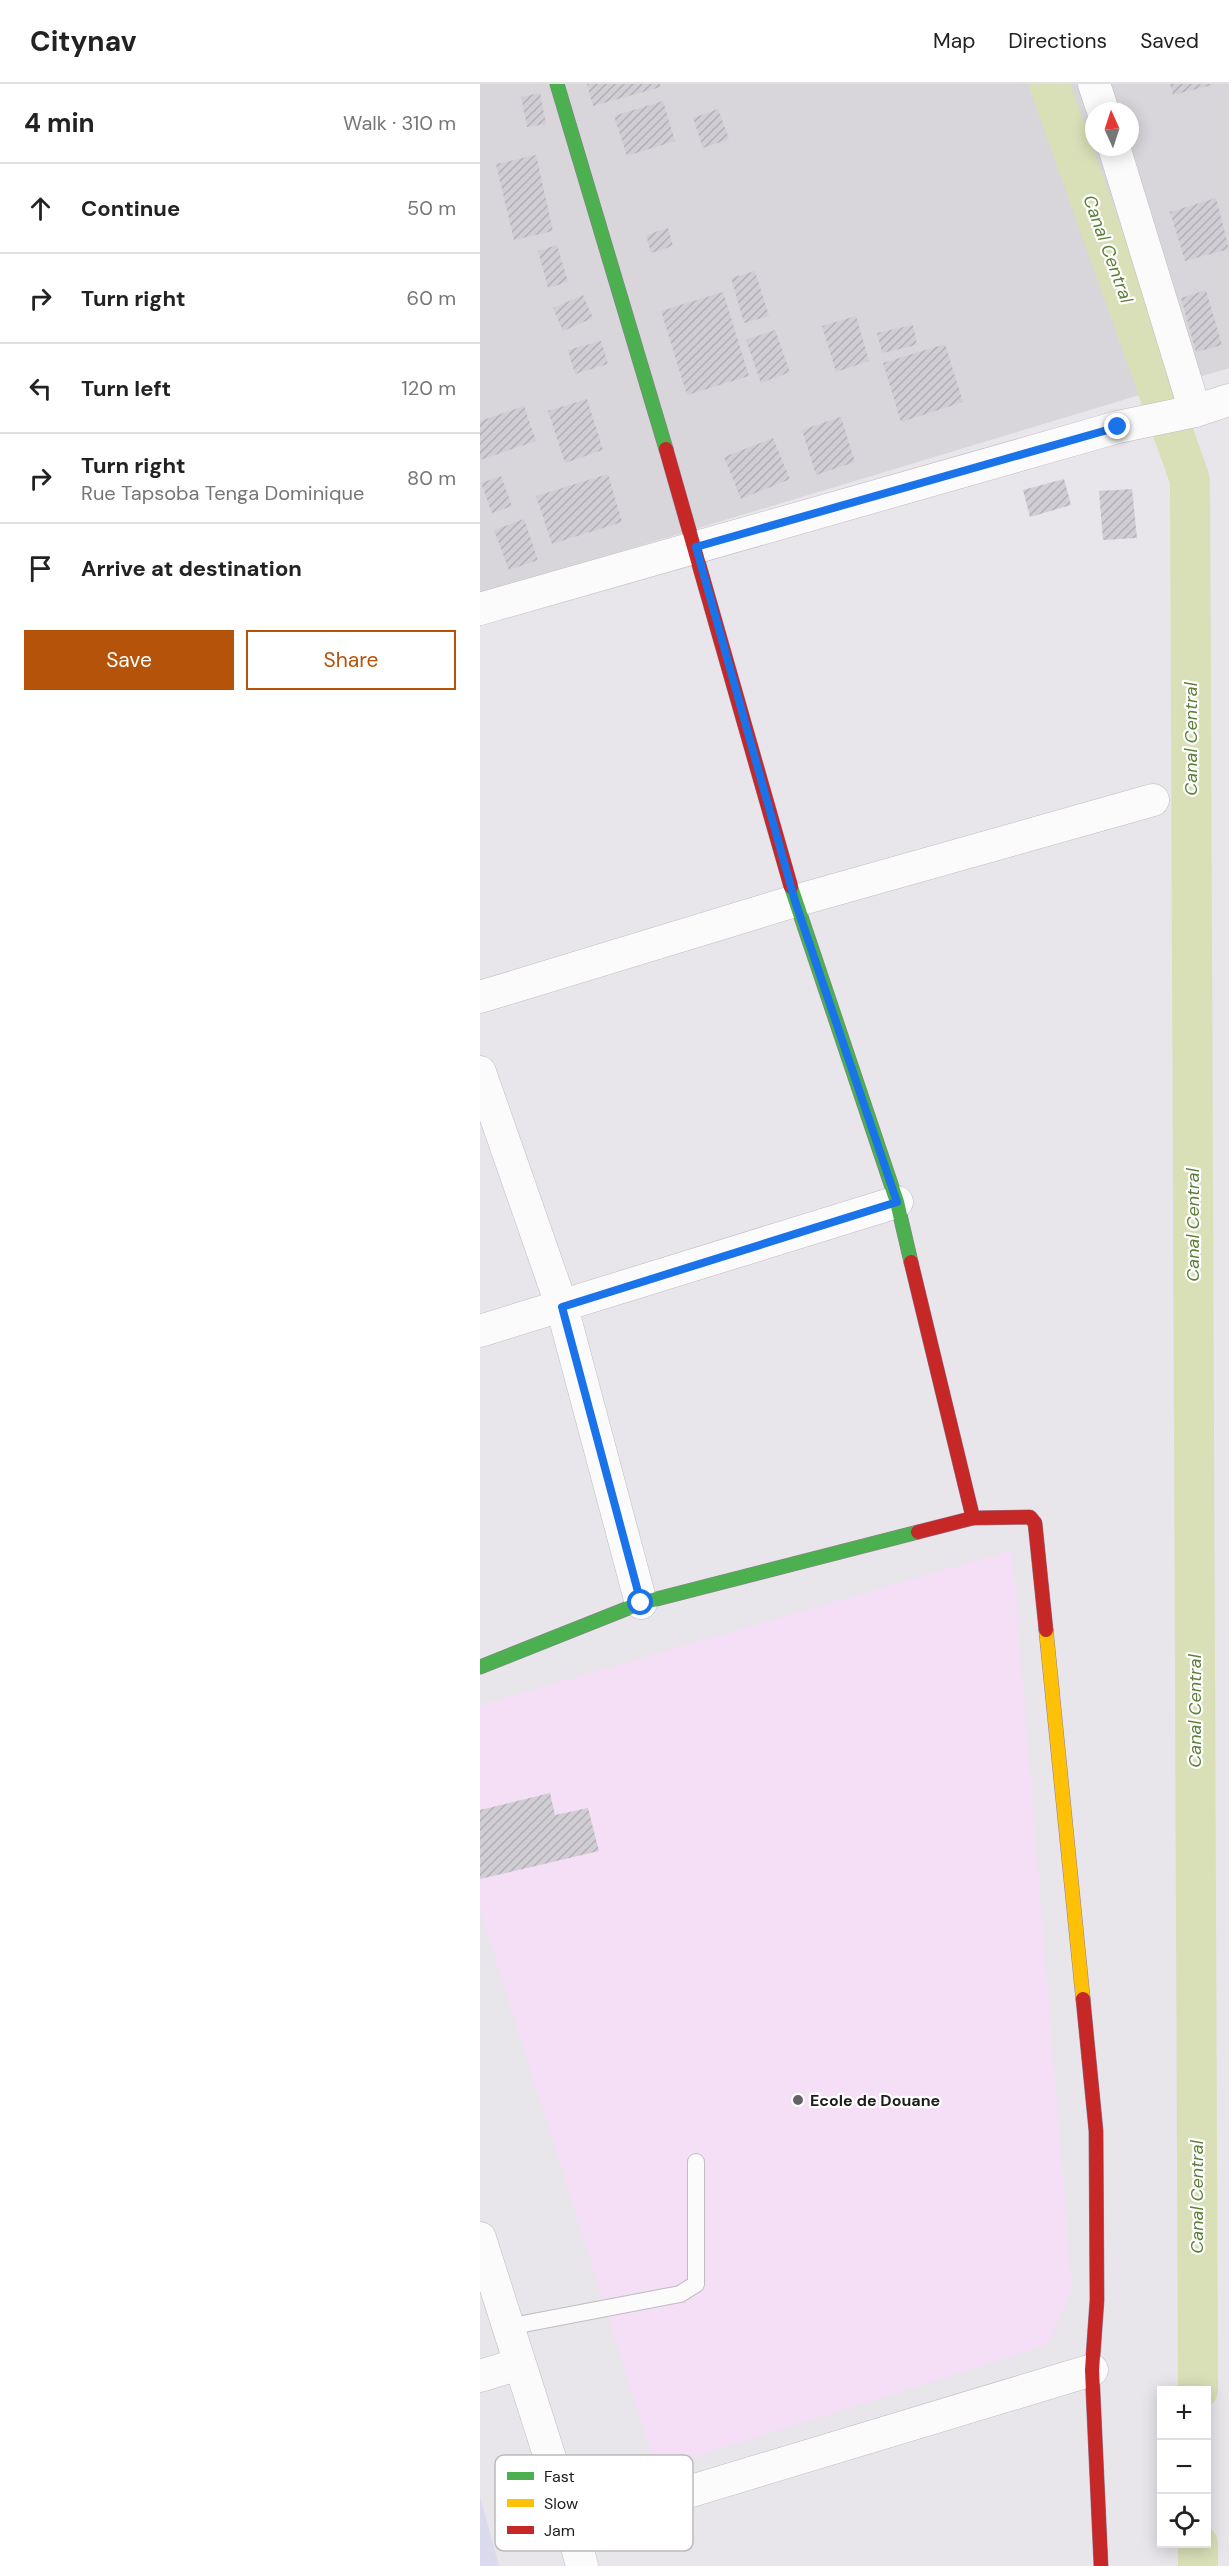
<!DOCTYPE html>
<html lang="en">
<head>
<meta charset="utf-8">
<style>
	body { margin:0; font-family:"DM Sans",sans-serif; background:#f2f2f2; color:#222 }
	.controls { position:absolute; right:18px; bottom:18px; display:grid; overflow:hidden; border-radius:0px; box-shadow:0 3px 15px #0003 }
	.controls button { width:54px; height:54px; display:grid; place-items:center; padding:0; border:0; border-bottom:2px solid #e0e0e0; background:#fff; color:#222; font:30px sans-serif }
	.compass { position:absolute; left:605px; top:18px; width:54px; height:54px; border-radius:50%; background:#fff; box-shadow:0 3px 15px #0003; rotate:357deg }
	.stop { position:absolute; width:18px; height:18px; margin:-14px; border:4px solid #1a73e8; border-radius:50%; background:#fff }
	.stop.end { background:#1a73e8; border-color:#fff; box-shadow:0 2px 6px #0008 }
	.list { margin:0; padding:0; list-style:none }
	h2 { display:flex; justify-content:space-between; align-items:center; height:78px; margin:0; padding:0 24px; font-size:26px }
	h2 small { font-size:20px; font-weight:400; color:#767676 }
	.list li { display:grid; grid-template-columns:39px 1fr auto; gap:18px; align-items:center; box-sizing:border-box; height:90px; padding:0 24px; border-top:2px solid #e0e0e0 }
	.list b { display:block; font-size:22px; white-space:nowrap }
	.list p { margin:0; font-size:20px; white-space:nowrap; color:#767676 }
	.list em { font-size:20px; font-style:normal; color:#767676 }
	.actions { display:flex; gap:12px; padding:18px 24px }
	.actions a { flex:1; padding:14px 0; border:2px solid #b45309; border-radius:0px; text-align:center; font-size:21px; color:#b45309 }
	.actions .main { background:#b45309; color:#fff }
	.icon { flex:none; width:33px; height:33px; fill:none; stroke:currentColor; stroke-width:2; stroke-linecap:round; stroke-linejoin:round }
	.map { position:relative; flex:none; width:749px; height:2482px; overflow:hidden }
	header { display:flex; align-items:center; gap:36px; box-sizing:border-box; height:84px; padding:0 30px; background:#fff; border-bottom:2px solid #e0e0e0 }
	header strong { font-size:28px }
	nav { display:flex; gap:33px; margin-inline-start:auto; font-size:21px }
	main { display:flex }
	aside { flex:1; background:#fff }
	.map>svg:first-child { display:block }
	.residential { fill:#d8d6da; fill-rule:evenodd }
	.commercial { fill:#dbd9ee }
	.education { fill:#f4dff6 }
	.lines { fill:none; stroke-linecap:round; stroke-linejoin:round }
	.canal { stroke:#d9dfb7; stroke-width:40 }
	.building { fill:url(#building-hatch) }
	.lane-casing { stroke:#bfbdc0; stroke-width:18 }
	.street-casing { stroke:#bfbdc0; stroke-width:33 }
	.fast-casing { stroke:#947d94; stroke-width:15 }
	.slow-casing { stroke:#947d94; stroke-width:15 }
	.jam-casing { stroke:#947d94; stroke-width:15 }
	.lane { stroke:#fcfbfc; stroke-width:16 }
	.street { stroke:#fcfbfc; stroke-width:32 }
	.fast { stroke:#4caf50; stroke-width:14 }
	.slow { stroke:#ffc107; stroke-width:14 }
	.jam { stroke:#c62828; stroke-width:14 }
	.route { stroke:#1a73e8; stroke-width:8 }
	.poi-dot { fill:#636264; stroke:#fff; stroke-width:2 }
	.labels { text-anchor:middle; stroke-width:4.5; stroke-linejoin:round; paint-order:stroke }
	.poi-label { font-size:16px; font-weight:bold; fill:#1c1c1c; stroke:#fff; text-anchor:start }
	.water-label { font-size:18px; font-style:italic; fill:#5d7e38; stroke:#fff }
	.key { fill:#fff; stroke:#bbb; stroke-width:1.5 }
	.key-label { font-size:16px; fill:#1c1c1c }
</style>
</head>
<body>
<header>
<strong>Citynav</strong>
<nav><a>Map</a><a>Directions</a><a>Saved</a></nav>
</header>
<main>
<aside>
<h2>4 min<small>Walk · 310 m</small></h2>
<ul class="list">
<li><svg class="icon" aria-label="ahead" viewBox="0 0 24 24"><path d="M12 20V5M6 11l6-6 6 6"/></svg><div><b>Continue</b></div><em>50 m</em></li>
<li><svg class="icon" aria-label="right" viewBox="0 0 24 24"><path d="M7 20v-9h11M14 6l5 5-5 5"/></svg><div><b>Turn right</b></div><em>60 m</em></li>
<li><svg class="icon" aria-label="left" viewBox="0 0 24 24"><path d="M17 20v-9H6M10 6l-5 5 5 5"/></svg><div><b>Turn left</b></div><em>120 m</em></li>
<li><svg class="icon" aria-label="right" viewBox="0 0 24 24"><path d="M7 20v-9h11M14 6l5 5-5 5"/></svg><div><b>Turn right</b><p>Rue Tapsoba Tenga Dominique</p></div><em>80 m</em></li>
<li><svg class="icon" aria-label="arrive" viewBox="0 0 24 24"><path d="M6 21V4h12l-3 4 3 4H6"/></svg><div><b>Arrive at destination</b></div></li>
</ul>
<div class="actions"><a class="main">Save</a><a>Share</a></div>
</aside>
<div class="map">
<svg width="749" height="2482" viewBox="0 0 749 2482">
	<defs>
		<pattern id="building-hatch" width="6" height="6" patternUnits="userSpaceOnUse" patternTransform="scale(1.5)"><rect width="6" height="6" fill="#d0ced4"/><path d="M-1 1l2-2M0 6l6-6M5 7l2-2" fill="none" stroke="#b2b0b5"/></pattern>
	</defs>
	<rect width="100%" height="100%" fill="#e8e5eb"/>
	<path class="residential" d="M0,0H749V284L0,510ZM614,27H650V63H614Z"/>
	<path class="commercial" d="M0,2412L19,2482H0Z"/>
	<path class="education" d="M532,1466L592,2205L568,2261L176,2385L0,1826V1621Z"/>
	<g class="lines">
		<g class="canal">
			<path d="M569,0L710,396L718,2306"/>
			<path d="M718,2460V2482"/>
		</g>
	</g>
	<g class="building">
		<path d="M107,0H180L181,3L113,22Z"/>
		<path d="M690,0H733V1L693,11Z"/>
		<path d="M60,9L66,40L47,43L41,13Z"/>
		<path d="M183,17L195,57L147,72L134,32Z"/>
		<path d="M238,25L249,55L223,64L213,34Z"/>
		<path d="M56,71L73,147L34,156L16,80Z"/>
		<path d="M736,114L749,165L705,177L690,128Z"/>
		<path d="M188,144L193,162L171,169L166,151Z"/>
		<path d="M77,161L88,198L68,204L58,167Z"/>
		<path d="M275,187L289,232L264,239L251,194Z"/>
		<path d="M726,206L742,261L716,268L701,214Z"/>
		<path d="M243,208L269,292L207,311L181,227Z"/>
		<path d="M103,211L113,234L83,247L73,224Z"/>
		<path d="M376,232L389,277L356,288L342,242Z"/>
		<path d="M433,241L437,261L402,269L397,249Z"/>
		<path d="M295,246L310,288L281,299L266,256Z"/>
		<path d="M121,257L128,280L95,290L88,266Z"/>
		<path d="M465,260L483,318L421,338L403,279Z"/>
		<path d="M107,315L123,366L85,379L68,327Z"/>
		<path d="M44,322L56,357L0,376V337Z"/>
		<path d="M361,333L375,378L336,391L322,346Z"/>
		<path d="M293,354L310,395L261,415L244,373Z"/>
		<path d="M128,390L142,438L72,460L56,412Z"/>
		<path d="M21,392L32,422L12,429L1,399Z"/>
		<path d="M584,395L591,421L550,433L543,406Z"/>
		<path d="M652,405L657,454L623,456L619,407Z"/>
		<path d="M44,435L58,476L29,486L14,446Z"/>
		<path d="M70,1709L75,1731L108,1724L119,1767L0,1795V1726Z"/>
	</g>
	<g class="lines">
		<defs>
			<path id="lane" d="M28,2243L200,2210L216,2200V2078"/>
			<g id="street">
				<path d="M614,0L623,27"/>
				<path d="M634,63L715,327"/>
				<path d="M0,525L638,343L715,327L749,316"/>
				<path d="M0,913L315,817L673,716"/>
				<path d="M0,988L82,1223L161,1519"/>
				<path d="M0,1247L417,1118"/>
				<path d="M0,2154L92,2443L102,2482"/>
				<path d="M0,2292L39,2280"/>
				<path d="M92,2443L612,2286"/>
			</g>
			<g id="fast">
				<path d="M77,0L186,365"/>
				<path d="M311,803L417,1118L431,1178"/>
				<path d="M0,1583L161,1519L438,1448"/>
			</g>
			<path id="slow" d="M566,1546L603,1915"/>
			<g id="jam">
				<path d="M186,365L311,803"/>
				<path d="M431,1178L493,1434"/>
				<path d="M438,1448L493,1434L550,1433L555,1439L566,1546"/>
				<path d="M603,1915L616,2047L617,2216L612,2286L621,2482"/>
			</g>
		</defs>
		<use href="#lane" class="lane-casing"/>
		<use href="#street" class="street-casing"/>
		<use href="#fast" class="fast-casing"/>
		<use href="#slow" class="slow-casing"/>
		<use href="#jam" class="jam-casing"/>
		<use href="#lane" class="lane"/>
		<use href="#street" class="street"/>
		<use href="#fast" class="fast"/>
		<use href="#slow" class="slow"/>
		<use href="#jam" class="jam"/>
	</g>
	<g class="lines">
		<path class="route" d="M161,1519L82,1223L417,1118L315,817L216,463L638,343"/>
	</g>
	<circle class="poi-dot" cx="318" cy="2016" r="6"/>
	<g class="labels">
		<g class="poi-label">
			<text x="330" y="2022">Ecole de Douane</text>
		</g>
		<g class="water-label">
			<text transform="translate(628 165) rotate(70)" y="6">Canal Central</text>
			<text transform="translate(711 655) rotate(-90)" y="6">Canal Central</text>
			<text transform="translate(713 1141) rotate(-90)" y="6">Canal Central</text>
			<text transform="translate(715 1627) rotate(-90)" y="6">Canal Central</text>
			<text transform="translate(717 2113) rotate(-90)" y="6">Canal Central</text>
		</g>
	</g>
	<rect x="15" y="2371" width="198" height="96" rx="9" class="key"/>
	<rect x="27" y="2388" width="27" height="8" fill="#4caf50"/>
	<rect x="27" y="2415" width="27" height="8" fill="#ffc107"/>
	<rect x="27" y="2442" width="27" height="8" fill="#c62828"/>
	<g class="key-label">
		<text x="64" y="2398">Fast</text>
		<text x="64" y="2425">Slow</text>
		<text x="64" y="2452">Jam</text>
	</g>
</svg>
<div class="controls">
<button>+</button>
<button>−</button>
<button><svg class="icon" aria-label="locate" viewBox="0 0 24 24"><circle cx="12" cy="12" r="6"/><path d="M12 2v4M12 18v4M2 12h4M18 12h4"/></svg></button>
</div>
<svg class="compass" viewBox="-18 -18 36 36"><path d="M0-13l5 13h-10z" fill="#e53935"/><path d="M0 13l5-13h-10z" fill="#767676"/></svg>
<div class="stop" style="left:161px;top:1519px"></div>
<div class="stop end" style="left:638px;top:343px"></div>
</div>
</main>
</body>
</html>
